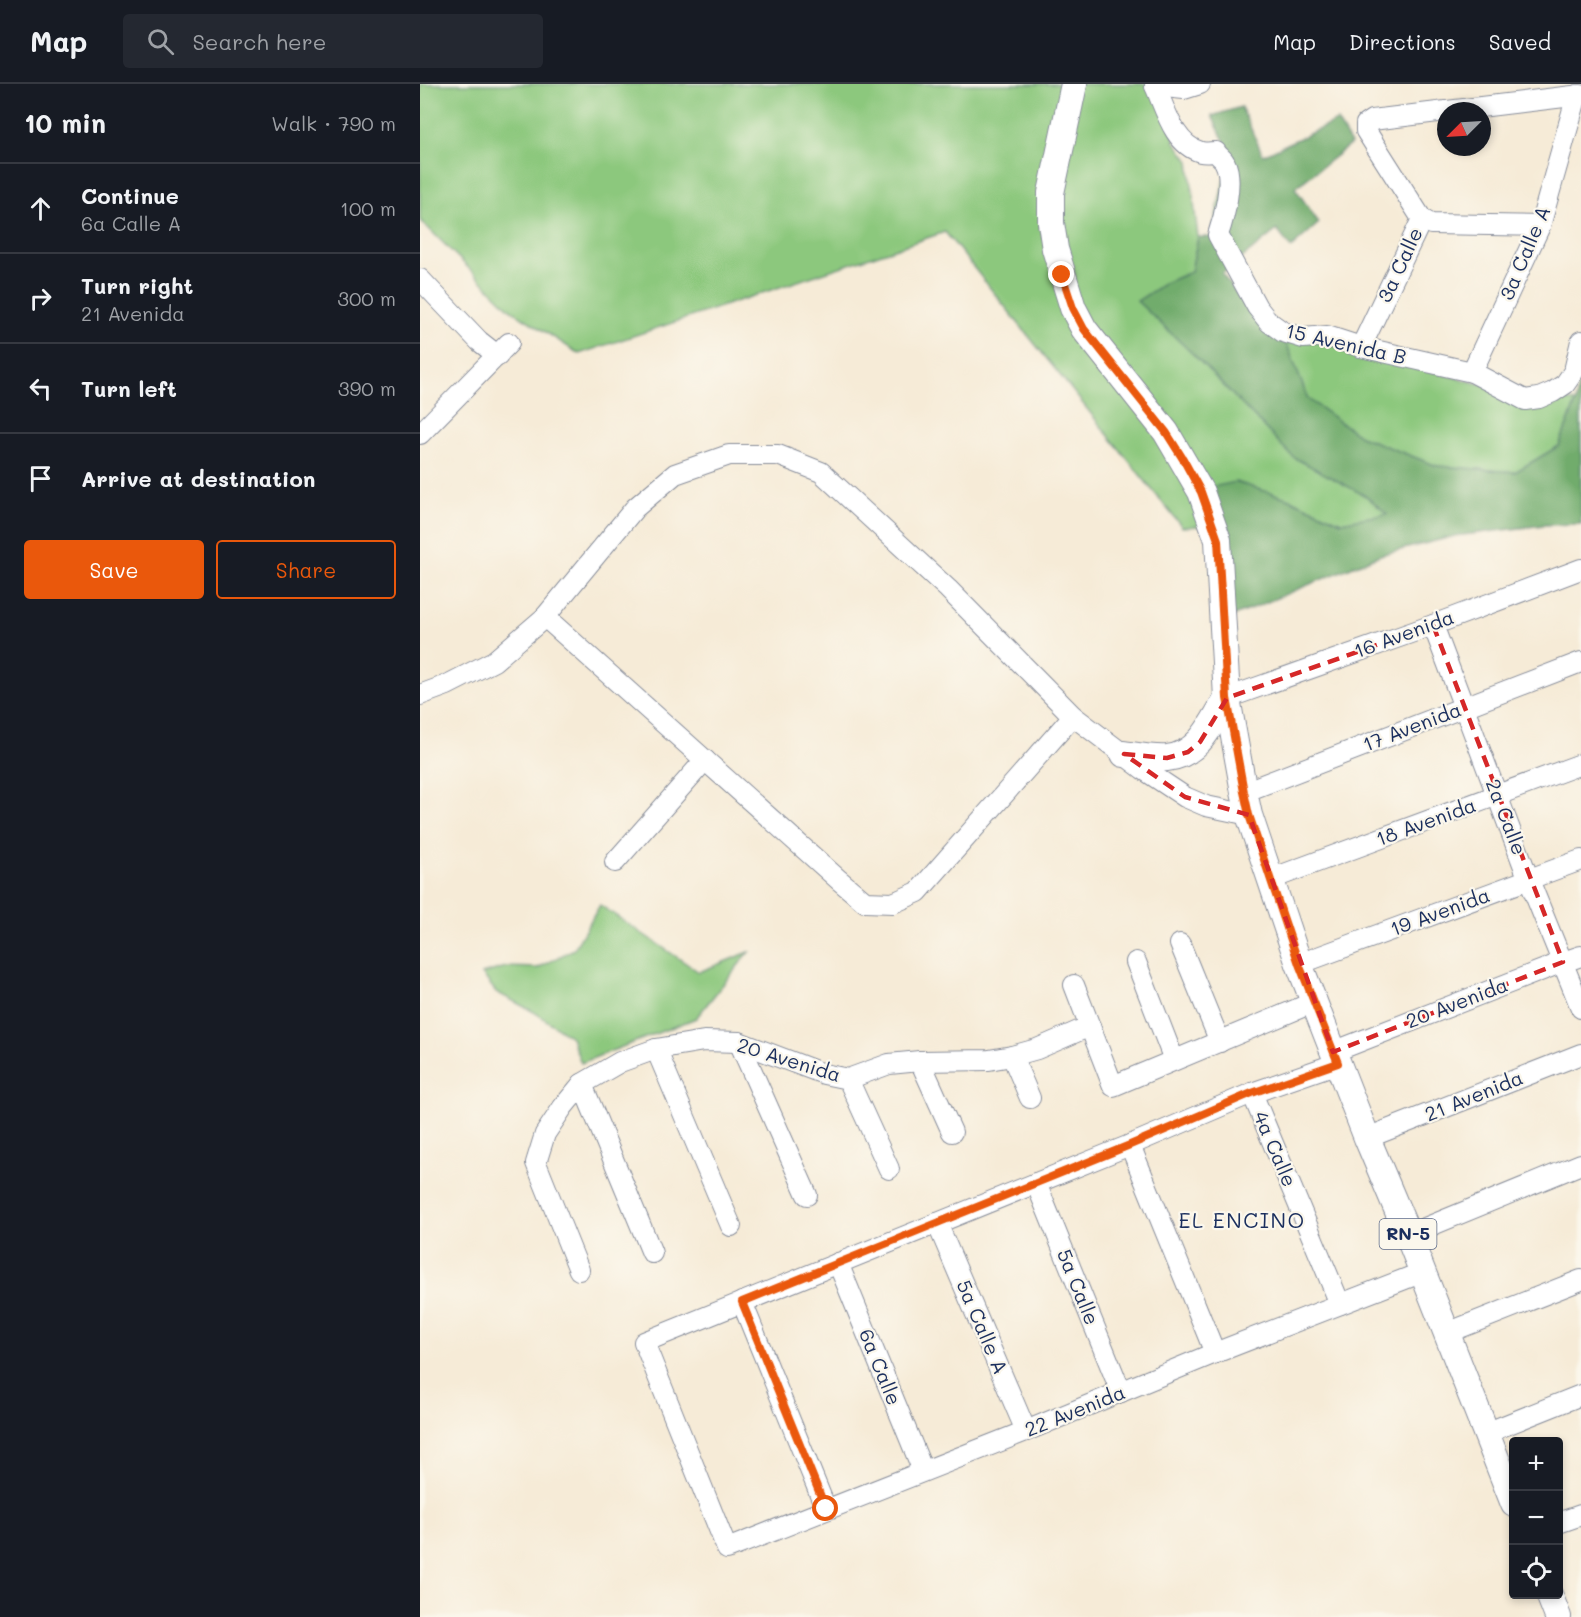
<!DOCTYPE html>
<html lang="en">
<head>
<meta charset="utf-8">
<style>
	body { margin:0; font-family:Mali,sans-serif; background:#242831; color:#f1f3f6 }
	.controls { position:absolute; right:18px; bottom:18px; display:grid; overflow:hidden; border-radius:6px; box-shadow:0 3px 9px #0003 }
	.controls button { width:54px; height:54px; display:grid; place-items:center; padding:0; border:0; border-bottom:2px solid #363941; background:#171b24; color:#f1f3f6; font:30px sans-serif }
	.compass { position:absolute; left:1017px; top:18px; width:54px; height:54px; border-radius:50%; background:#171b24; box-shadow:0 3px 9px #0003; rotate:246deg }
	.stop { position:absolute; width:18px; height:18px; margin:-14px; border:4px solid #ea580c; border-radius:50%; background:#fff }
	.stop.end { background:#ea580c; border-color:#fff; box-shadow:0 2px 6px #0008 }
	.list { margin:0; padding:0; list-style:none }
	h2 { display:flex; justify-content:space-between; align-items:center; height:78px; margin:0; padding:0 24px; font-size:26px }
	h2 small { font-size:20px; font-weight:400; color:#9ea1a6 }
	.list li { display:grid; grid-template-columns:39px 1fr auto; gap:18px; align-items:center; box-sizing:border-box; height:90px; padding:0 24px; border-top:2px solid #363941 }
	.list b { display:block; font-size:22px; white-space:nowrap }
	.list p { margin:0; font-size:20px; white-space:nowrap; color:#9ea1a6 }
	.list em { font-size:20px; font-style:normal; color:#9ea1a6 }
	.actions { display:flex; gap:12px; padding:18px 24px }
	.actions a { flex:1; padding:14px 0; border:2px solid #ea580c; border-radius:6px; text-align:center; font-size:21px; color:#ea580c }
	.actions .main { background:#ea580c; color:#fff }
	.icon { flex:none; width:33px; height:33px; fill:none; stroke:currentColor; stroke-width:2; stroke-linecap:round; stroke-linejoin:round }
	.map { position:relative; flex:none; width:1161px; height:1533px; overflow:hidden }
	header { display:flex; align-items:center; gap:36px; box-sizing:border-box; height:84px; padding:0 30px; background:#171b24; border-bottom:2px solid #363941 }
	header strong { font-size:28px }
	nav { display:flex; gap:33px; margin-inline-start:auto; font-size:21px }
	.search { width:420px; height:54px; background:#242831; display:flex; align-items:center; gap:15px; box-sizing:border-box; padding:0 21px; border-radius:6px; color:#9ea1a6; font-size:22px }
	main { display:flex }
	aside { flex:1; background:#171b24 }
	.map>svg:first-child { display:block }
	.green { fill:#8cc87d; stroke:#547c6e; stroke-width:1.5 }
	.forest { fill:#71ac6c; stroke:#466e65; stroke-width:1.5 }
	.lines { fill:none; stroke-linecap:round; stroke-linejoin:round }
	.minor-casing { stroke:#888d9a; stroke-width:22 }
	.major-casing { stroke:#888d9a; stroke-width:28 }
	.minor { stroke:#fff; stroke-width:20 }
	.major { stroke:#fff; stroke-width:26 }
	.route { stroke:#ea580c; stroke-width:8 }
	.marked { fill:none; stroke:#d62828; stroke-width:4.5; stroke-dasharray:12 8; stroke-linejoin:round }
	.labels { text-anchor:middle; stroke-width:4.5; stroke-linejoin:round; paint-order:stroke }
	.shield { fill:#fbf7ec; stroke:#5e6b89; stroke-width:1.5 }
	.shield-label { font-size:18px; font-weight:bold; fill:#1b2f5e }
	.street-label { font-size:20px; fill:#1b2f5e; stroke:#fbf7ec }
	.neighbourhood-label { font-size:21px; letter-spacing:1.5px; fill:#1b2f5e; stroke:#fbf7ec }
</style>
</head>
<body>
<header>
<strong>Map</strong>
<div class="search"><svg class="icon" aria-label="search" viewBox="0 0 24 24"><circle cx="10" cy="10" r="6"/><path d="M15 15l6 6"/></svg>Search here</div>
<nav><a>Map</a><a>Directions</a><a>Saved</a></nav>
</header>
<main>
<aside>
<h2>10 min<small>Walk · 790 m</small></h2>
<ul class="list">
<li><svg class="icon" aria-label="ahead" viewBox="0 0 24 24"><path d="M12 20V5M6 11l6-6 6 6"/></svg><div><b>Continue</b><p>6a Calle A</p></div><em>100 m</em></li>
<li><svg class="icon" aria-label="right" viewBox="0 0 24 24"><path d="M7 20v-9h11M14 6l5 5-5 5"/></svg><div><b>Turn right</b><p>21 Avenida</p></div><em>300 m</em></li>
<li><svg class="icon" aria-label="left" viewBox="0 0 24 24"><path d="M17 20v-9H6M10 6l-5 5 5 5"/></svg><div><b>Turn left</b></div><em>390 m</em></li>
<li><svg class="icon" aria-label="arrive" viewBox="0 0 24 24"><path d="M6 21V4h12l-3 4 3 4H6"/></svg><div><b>Arrive at destination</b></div></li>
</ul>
<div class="actions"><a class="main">Save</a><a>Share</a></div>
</aside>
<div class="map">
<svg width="1161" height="1533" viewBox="0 0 1161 1533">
	<rect width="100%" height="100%" fill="#fbf7ec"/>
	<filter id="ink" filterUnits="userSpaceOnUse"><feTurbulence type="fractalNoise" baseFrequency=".0167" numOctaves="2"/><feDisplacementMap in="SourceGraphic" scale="12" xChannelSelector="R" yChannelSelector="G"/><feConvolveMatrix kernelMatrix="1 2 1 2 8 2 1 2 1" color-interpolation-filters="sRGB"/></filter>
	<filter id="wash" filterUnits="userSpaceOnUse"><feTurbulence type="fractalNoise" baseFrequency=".008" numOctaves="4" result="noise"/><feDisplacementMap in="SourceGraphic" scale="24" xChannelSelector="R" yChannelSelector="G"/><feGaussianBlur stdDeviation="1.35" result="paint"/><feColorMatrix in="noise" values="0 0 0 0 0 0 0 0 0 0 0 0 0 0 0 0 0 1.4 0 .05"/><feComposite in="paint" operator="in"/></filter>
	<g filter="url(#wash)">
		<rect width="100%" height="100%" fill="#f6ebd7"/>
		<g class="green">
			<path d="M0,0H740L755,58L769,77L778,153L771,188L745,199L718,217L774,271L873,373L946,412L968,430L921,438L870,415L815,398L801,441L762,443L525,148L159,270L90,225L0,136Z"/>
			<path d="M864,253L903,259L1056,299L1156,318L1139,362L1095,388L1017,382L940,352L888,315Z"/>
			<path d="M180,821L279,888L329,868L276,934L161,979L151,953L114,928L76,908L62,890L86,883L118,884L154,865Z"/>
		</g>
		<path class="forest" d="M821,23L843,71L917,37L931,60L875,104L899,139L871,164L857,146L802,190L833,232L864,253L888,315L940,352L1017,382L1095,388L1139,362L1156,318L1161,274V440L1124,441L1035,452L960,471L814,532L787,404L816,398L870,415L921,438L967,430L946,412L873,373L774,271L717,217L745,199L771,188L778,153H791L810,69L792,32Z"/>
	</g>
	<g filter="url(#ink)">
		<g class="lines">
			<defs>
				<g id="minor">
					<path d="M736,0L735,2C745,24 754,61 781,68C785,69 791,68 796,68C798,72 804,75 805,79C814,96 804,134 798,151L837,223L849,238L863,248L883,254L907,252L941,263L1052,288L1105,316L1119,314L1133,308L1145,300L1154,287L1161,257"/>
					<path d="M735,2L764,5L780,0"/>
					<path d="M1027,27L1161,11"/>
					<path d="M1002,135L1011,140L1120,142"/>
					<path d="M0,195L59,257L78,272"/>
					<path d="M941,263L1002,135L946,47V40L952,36L1026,27"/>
					<path d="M1052,288L1120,142L1157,11"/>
					<path d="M0,350L89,259"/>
					<path d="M125,533L419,796L445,818L473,819L498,808L653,632"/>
					<path d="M1013,541L1109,796L1161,924"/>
					<path d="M0,611L27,601L74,577L125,533L215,424L255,390L309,371H358L401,388L528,505L653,632L723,685L765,713L786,722L829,731"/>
					<path d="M807,614L1013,541L1161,485"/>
					<path d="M824,708L1161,578"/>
					<path d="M195,778L285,676"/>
					<path d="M851,795L1161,680"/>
					<path d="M760,860L800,958"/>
					<path d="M716,878L754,976"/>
					<path d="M879,880L1161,776"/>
					<path d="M654,901L693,1002L894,918"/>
					<path d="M319,958L387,1111"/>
					<path d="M236,965L311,1142"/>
					<path d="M913,968L1143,878L1161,872"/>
					<path d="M592,972L610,1014"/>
					<path d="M500,977L532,1048"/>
					<path d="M918,979L832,1009L710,1061L224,1258L307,1465L606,1347L795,1269L1003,1188"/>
					<path d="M428,995L469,1085"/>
					<path d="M162,1000L232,1169"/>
					<path d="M832,1009L920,1220"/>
					<path d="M947,1054L1161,970"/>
					<path d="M710,1061L795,1269"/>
					<path d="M616,1099L701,1308"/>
					<path d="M517,1139L606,1347"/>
					<path d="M988,1151L1161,1080"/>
					<path d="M418,1179L503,1387"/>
					<path d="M159,1186L116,1079L125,1050L143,1023L162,1000L200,978L236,965L284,957L319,958L404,990L428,995L469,980L500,977L569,976L592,972L617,965L670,942"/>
					<path d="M322,1218L406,1425"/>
					<path d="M1027,1249L1161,1196"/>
					<path d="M1066,1349L1161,1311"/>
					<path d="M1138,1439L1161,1431"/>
				</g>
				<g id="major">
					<path d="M654,0L631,109V139L635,165L653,224L664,245L746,348L781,408L798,456L807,614L824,708L829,731L879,880L894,918L947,1054L988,1151L1094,1420"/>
					<path d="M704,670C718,672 733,675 747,674C779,671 792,639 807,614"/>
					<path d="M1129,1510L1138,1533"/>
				</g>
			</defs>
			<use href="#minor" class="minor-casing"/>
			<use href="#major" class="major-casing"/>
			<use href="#minor" class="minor"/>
			<use href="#major" class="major"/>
		</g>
	</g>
	<g class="lines" filter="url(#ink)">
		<path class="route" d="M406,1425L322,1218L710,1061L832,1009L918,979L879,880L829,731L824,708L807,614L798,456L781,408L763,375L746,348L664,245L653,224L642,191"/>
	</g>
	<path class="marked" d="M1013,541L1143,878L913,968L829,731L765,713L704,670L747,674L768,668L780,658L807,614Z"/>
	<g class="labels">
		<rect class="shield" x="959.5" y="1135" width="57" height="30" rx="4.5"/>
		<g class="shield-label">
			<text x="988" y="1156">RN-5</text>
		</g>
		<g class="street-label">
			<text transform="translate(1105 169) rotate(-67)" y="7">3a Calle A</text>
			<text transform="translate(980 181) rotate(-65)" y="7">3a Calle</text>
			<text transform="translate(926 260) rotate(13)" y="7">15 Avenida B</text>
			<text transform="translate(984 550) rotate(-20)" y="7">16 Avenida</text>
			<text transform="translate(992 643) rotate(-21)" y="7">17 Avenida</text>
			<text transform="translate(1086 733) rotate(69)" y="7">2a Calle</text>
			<text transform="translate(1006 738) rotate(-20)" y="7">18 Avenida</text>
			<text transform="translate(1020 828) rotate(-20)" y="7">19 Avenida</text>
			<text transform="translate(1037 919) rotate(-21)" y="7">20 Avenida</text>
			<text transform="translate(369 976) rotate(17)" y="7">20 Avenida</text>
			<text transform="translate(1054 1012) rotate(-22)" y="7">21 Avenida</text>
			<text transform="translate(855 1065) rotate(67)" y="7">4a Calle</text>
			<text transform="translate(658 1203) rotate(68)" y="7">5a Calle</text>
			<text transform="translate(562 1243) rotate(67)" y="7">5a Calle A</text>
			<text transform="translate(460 1283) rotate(68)" y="7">6a Calle</text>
			<text transform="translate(655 1327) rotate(-22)" y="7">22 Avenida</text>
		</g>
		<g class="neighbourhood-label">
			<text x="822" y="1144">EL ENCINO</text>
		</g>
	</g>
</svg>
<div class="controls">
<button>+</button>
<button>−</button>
<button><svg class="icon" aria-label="locate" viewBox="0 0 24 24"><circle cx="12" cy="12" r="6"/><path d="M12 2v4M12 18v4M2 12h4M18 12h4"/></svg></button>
</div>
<svg class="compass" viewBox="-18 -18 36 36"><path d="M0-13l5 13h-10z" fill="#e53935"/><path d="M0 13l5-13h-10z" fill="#9ea1a6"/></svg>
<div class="stop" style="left:406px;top:1425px"></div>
<div class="stop end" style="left:642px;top:191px"></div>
</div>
</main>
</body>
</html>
